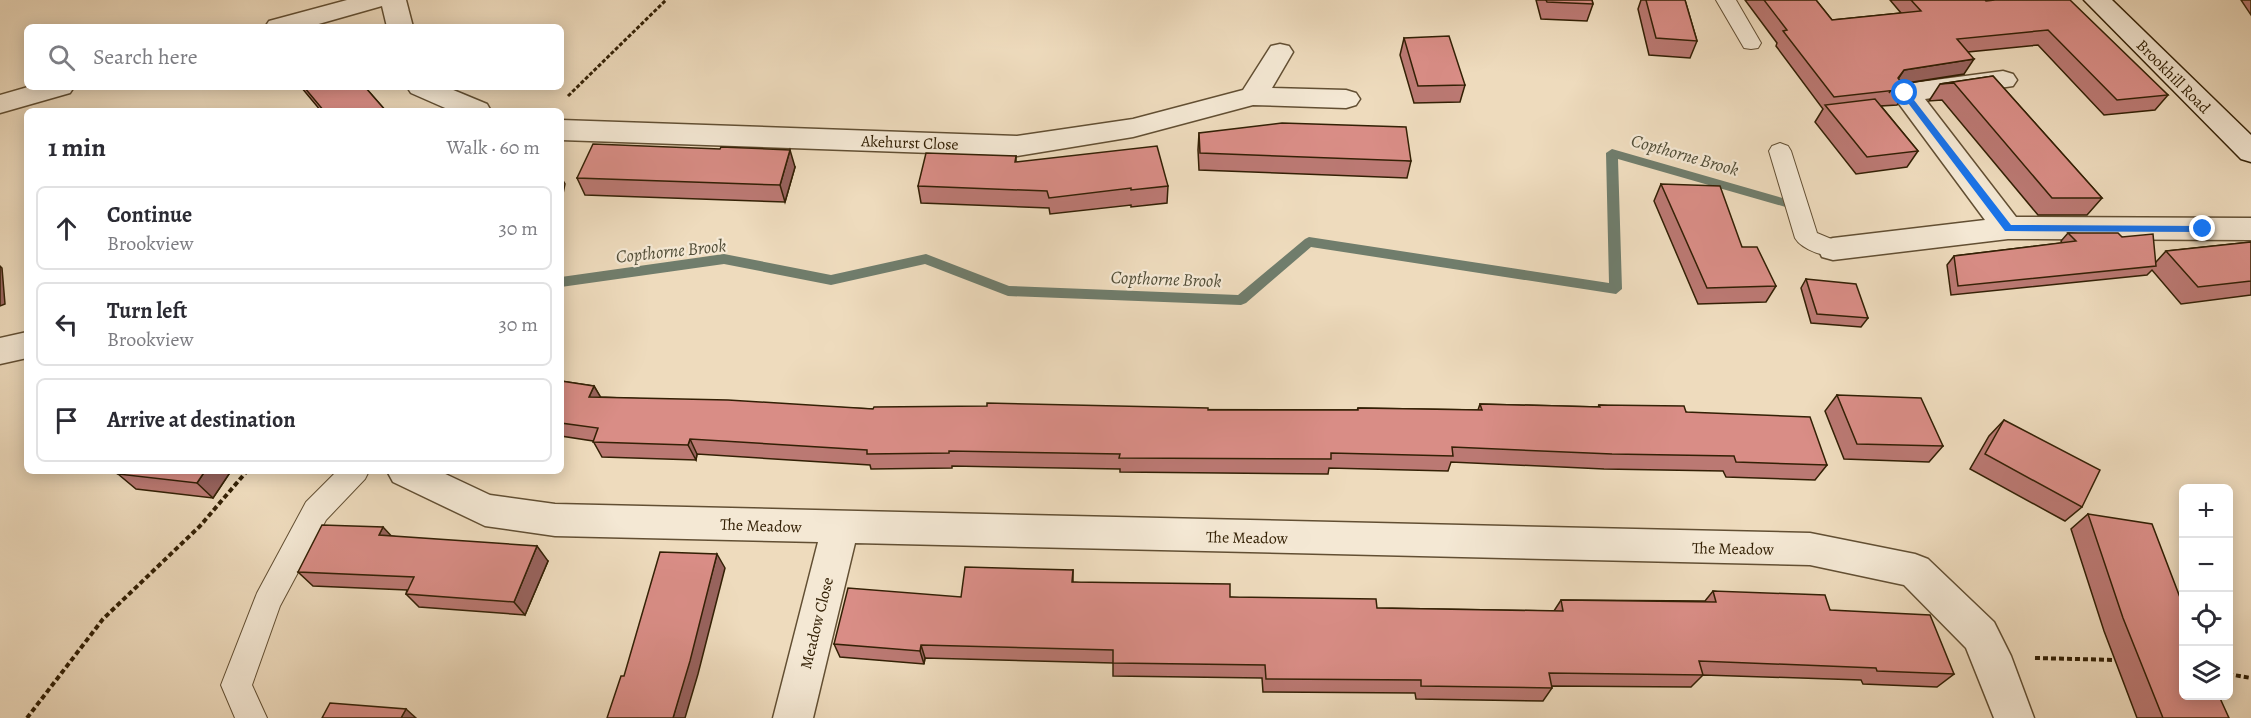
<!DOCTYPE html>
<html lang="en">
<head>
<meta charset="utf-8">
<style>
	body { margin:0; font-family:Alegreya,serif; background:#f7f7f7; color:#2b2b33 }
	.controls { position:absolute; right:18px; bottom:18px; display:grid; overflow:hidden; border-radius:9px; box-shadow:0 3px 15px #0003 }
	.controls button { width:54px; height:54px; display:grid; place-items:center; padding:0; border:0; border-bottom:2px solid #e1e1e2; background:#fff; color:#2b2b33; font:30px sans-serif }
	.stop { position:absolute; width:18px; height:18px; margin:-14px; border:4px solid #1a73e8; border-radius:50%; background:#fff }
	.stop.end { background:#1a73e8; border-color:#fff; box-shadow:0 2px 6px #0008 }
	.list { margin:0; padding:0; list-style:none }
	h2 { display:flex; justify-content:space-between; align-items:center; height:78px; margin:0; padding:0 24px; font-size:26px }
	h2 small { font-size:20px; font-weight:400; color:#7c7c81 }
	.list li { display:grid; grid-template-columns:39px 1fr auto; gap:18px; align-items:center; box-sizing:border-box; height:84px; margin:0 12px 12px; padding:0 12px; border:2px solid #e1e1e2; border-radius:9px }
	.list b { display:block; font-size:22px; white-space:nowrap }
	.list p { margin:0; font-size:20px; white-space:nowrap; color:#7c7c81 }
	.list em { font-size:20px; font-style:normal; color:#7c7c81 }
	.icon { flex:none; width:33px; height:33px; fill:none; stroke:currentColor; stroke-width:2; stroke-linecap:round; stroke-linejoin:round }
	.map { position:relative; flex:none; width:2251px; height:718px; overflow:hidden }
	.search { position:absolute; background:#fff; box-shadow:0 3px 15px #0003; left:24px; top:24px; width:540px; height:66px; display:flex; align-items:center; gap:15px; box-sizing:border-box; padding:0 21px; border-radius:9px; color:#7c7c81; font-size:22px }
	.panel { position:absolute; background:#fff; box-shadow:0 3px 15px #0003; left:24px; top:108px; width:540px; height:366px; border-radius:9px }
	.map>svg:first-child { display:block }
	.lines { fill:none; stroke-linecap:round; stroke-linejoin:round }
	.stream { fill:#707d6c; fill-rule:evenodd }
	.lane-casing { stroke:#624f33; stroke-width:2 }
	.street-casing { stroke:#624f33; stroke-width:3 }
	.secondary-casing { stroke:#332005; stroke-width:3 }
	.path-far1 { stroke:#332005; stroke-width:3; stroke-dasharray:4 2; stroke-linecap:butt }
	.path { stroke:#332005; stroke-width:4; stroke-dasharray:5 3; stroke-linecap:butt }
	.lane { fill:#f4e8d4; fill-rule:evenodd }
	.street { fill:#f4e8d4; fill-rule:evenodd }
	.secondary { fill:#f4e8d4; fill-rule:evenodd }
	.wall { fill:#bb7973; stroke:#332005; stroke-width:1.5 }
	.shaded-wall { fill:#98635e; stroke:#332005; stroke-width:1.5 }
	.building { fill:#d98d86; stroke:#332005; stroke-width:1.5 }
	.route { fill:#1a73e8 }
	.labels { text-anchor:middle; stroke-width:4.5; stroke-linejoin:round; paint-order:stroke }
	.street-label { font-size:16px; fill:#332005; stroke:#f4e8d4 }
	.water-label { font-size:18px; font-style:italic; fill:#524e38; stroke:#f4e8d4 }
</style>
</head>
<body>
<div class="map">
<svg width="2251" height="718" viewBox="0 0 2251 718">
	<rect width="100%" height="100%" fill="#eedbbd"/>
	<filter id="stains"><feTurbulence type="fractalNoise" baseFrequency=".00333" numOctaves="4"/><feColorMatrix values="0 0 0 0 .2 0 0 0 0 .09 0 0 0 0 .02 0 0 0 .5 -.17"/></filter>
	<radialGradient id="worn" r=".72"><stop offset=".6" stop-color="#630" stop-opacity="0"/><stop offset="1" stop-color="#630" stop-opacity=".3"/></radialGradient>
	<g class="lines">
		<path class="stream" d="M1612,149L1793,201L1795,204L1789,208L1618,159L1622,289L1616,294L1311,247L1246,303L1241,305L1008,296L925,264L831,285L724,264L561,287V277L724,254L831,275L926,254L1009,286L1238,295L1305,239L1309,237L1609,283L1606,153Z"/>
		<defs>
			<g id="lane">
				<path d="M1716,0H1736L1761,43L1758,48L1751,49L1744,48Z"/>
				<path d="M1780,143L1788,146L1791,151L1817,233L1841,243L1845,249L1841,255C1828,259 1802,250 1795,238L1769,151L1772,146Z"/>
				<path d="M337,471H369L365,479L326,520L280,606L252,685L267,718H235L221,685L257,593L306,502Z"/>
			</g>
			<g id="street">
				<path d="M347,0H406L413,27H387L382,6L308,27H265L269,21Z"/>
				<path d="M1280,44L1289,46L1293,52L1272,88L1346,90L1356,93L1360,99L1356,105L1346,108L1253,105L1133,137L1017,156L561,140V120L1017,136L1133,119L1243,90L1271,46Z"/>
				<path d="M2003,71L2013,74L2017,80L2013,86L1925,99L2016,217L2251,218V240L2008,239L1833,260L1822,257L1818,249L1822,241L1833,238L1985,220L1891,93L1895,87L1905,84Z"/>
				<path d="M28,87H74L70,93L0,113V95Z"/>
				<path d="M407,87H446L487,104L491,111H452L411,93Z"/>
				<path d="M27,332V358L0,364V338Z"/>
				<path d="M387,471H439L490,495L555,504L1810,533L1915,554L1928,559L1994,622L2011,656L2034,718H1994L1966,648L1904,585L1810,565L855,543L813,718H773L818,542L555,536L485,526L393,482Z"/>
			</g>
			<path id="secondary" d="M2084,0H2112L2251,135V162L2241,159Z"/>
		</defs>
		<use href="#lane" class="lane-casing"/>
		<use href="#street" class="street-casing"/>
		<use href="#secondary" class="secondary-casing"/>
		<path class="path-far1" d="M568,96L666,0"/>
		<g class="path">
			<path d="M2035,658L2117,660"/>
			<path d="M2228,674L2251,678"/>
			<path d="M27,718L103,619L200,526L247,471"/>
		</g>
		<use href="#lane" class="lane"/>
		<use href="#street" class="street"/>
		<use href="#secondary" class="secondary"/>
	</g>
	<g class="wall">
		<path d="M1536,0H1592L1593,4L1587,21L1541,19Z"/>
		<path d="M1641,0H1685L1697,41L1690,58L1649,55L1638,9Z"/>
		<path d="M1745,0H1816L1832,20L1901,13L1890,0H1985L1986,1L1995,0L2168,95L2155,110L2104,115L2038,45L1968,52L1964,74L1902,84L1906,89L1897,105L1881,106L1918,151L1907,167L1856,174L1815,122L1823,109L1776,46L1777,43Z"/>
		<path d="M2241,0H2251V15Z"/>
		<path d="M1404,38L1465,85L1460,102L1414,103L1400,55Z"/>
		<path d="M1993,76L2102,198L2087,215H2038L1942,100L1929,101L1940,84Z"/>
		<path d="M301,87H365L386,111H321Z"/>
		<path d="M1199,133L1411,161L1407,178L1199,170L1198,150Z"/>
		<path d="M1016,156V162L1168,186L1167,203L1131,207V205L1050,214L1049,208L921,203L918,186Z"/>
		<path d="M795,167L785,202L585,195L577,178Z"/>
		<path d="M1661,184L1742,247L1776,286L1766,302L1698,304L1654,201Z"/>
		<path d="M2068,233L2122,237L2156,262L2166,251L2251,242V295L2181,304L2152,270L2147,275L1951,295L1947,265L1954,256L2062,243L2061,241Z"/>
		<path d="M1806,279L1868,318L1861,327L1811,323L1801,288Z"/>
		<path d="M561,381L594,386L600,397L873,409L1357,410L1358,408L1478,410L1480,404L1598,407L1599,405L1686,412L1827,465L1815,480L1726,477L1723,471L1604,469L1451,462L1448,471L1329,468L1328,474L1120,472V469L952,466V468L871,469L870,465L697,454L696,460L602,457L593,441L561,436Z"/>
		<path d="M1837,395L1943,446L1929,462L1844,459L1825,411Z"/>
		<path d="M2004,420L2082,507L2065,521L1970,469L1989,436Z"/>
		<path d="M231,471L213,498L136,489L118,474Z"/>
		<path d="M2088,514L2184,696L2229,718H2137L2104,631L2071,529Z"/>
		<path d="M391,536L548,561L525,615L419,607L406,594L407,590L313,586L298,572Z"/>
		<path d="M1073,570V582L1230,597L1377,608L1554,611L1561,600L1705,601L1713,591L1830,610L1954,674L1937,687L1863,684L1861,680L1703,675L1691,687L1551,686L1552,688L1543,701L1416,699L1415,693L1263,692L1262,678L1113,676V663L925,658L924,664L840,657L834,644L961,597Z"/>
	</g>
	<g class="shaded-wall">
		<path d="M1974,59L1964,74L1894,85L1889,93L1904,70Z"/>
		<path d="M790,150L795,167L785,202L780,185Z"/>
		<path d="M561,177L565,184L563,194L561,190Z"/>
		<path d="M0,266L2,268L5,304L0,306Z"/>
		<path d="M594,386L603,401L589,397Z"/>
		<path d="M690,439L697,454L696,460L688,445Z"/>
		<path d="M205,471H231L213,498L197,483Z"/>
		<path d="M383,527L396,541L379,535Z"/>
		<path d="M537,546L548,561L525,615L514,602Z"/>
		<path d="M717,554L725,568L698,674L685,718H673Z"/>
		<path d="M921,645L925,658L924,664L920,651Z"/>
		<path d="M406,709L416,718H401Z"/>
	</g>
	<g class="building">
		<path d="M1546,0H1592L1593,4L1547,2Z"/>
		<path d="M1646,0H1685L1697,41L1656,38Z"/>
		<path d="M1764,0H1816L1832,20L1921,11L1911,0H1985L1986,1L1995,0H2070L2168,95L2117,100L2048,30L1957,39L1974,59L1904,70L1898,78L1906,89L1834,97L1783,31L1787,30Z"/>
		<path d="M1449,36L1465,85L1418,86L1404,38Z"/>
		<path d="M1993,76L2102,198H2052L1954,83L1940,84Z"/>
		<path d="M304,87H365L386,111H324Z"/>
		<path d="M1875,99L1918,151L1867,157L1825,105Z"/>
		<path d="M1282,123L1406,127L1411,161L1200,153L1199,133Z"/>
		<path d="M593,144L720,149L721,147L790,150L780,185L577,178Z"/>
		<path d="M1157,146L1168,186L1131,190V188L1049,198L1047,191L918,186L926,153L1016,156L1015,162Z"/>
		<path d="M1661,184L1720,186L1742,247H1757L1776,286L1707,288Z"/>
		<path d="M2068,233H2118L2122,237L2153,234L2156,266L1958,286L1954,256L2076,241Z"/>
		<path d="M2251,242V281L2198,287L2166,251Z"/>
		<path d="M1806,279L1856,284L1868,318L1817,314Z"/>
		<path d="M561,381L594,386L589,397L728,400L873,409L874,407L987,406V403L1208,408V410H1358V408L1482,410L1480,404L1600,407L1599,405L1684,406L1686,412L1810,417L1827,465L1736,462L1734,456L1612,454L1452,447L1453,456L1331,453V459L1119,458L1120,454L949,451V453L867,454V450L690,439L688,445L593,442L598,428L561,423Z"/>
		<path d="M1837,395L1921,398L1943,446L1857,444Z"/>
		<path d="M2004,420L2100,470L2082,507L1985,454Z"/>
		<path d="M121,471H205L197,483L118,474Z"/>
		<path d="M2088,514L2152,524L2184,608V696H2219L2229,718H2163L2123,618Z"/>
		<path d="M322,525L383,527L379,535L537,546L514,602L406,594L414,577L298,572Z"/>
		<path d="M660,552L717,554L690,661L673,718H607L621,676H624Z"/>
		<path d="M965,567L1073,570L1072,582L1230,584V597L1376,599L1377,608L1563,611L1561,600L1716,602L1713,591L1825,595L1830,610L1930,615L1954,674L1877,671L1876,668L1699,661L1703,675L1549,673L1552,688L1421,686V680L1266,679L1265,665L1113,663V650L921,645L920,651L834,644L848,588L961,597Z"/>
		<path d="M330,703L406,709L401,718H322Z"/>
	</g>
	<path class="route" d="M1902,91H1907L2011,225L2203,226L2208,229L2203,232L2005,231L1902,95Z"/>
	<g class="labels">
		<g class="street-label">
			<text transform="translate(2174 76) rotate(45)" y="6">Brookhill Road</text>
			<text transform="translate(910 142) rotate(2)" y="6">Akehurst Close</text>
			<text transform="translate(761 525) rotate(2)" y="6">The Meadow</text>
			<text transform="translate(1247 537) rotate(1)" y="6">The Meadow</text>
			<text transform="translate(1733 548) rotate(1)" y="6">The Meadow</text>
			<text transform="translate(816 623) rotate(-76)" y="6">Meadow Close</text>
		</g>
		<g class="water-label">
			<text transform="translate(1685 155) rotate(16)" y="6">Copthorne Brook</text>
			<text transform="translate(671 251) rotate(-6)" y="6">Copthorne Brook</text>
			<text transform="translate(1166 279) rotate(2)" y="6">Copthorne Brook</text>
		</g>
	</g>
	<rect width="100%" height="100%" filter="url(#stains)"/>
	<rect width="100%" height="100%" fill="url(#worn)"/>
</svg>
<div class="controls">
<button>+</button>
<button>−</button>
<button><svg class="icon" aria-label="locate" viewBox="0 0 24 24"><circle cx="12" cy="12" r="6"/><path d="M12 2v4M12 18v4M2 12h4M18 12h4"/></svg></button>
<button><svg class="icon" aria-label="layers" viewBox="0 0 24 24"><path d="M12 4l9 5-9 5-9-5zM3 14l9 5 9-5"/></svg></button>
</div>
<div class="stop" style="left:1905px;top:93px"></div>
<div class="stop end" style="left:2203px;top:229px"></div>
<div class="search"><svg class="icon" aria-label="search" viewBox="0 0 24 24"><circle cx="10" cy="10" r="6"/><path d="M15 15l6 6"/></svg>Search here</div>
<section class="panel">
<h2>1 min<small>Walk · 60 m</small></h2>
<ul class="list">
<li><svg class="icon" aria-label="ahead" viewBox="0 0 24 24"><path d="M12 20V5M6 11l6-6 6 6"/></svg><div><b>Continue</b><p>Brookview</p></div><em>30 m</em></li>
<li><svg class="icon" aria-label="left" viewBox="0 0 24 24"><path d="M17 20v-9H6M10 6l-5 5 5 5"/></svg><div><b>Turn left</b><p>Brookview</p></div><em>30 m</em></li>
<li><svg class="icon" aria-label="arrive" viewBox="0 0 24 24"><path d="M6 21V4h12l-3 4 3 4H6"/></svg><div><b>Arrive at destination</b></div></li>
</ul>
</section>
</div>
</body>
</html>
